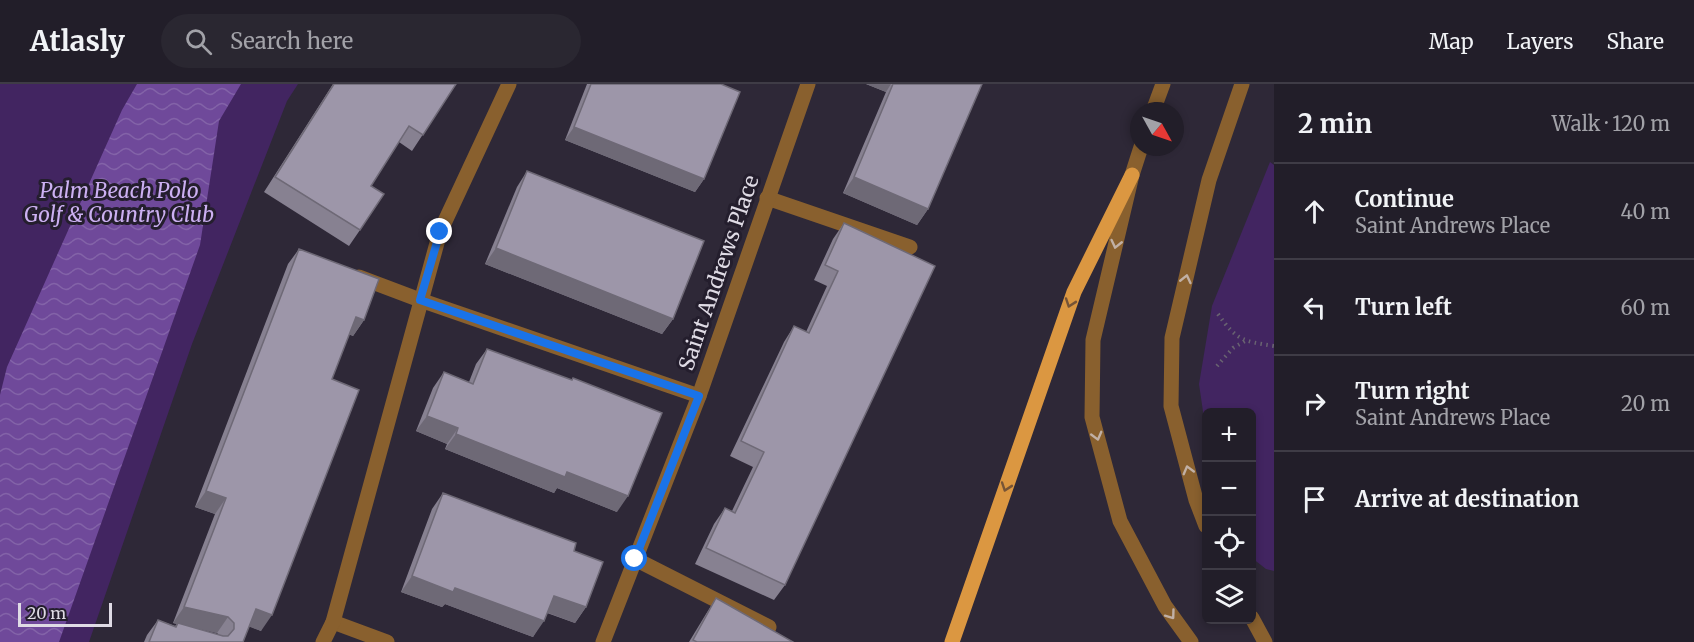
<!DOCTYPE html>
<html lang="en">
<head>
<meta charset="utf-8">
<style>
	body { margin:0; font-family:Merriweather,serif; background:#2a2731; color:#f1f3f6 }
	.controls { position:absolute; right:18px; bottom:18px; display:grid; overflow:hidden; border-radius:9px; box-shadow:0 3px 9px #0003 }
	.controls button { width:54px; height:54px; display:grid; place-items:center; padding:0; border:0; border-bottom:2px solid #3f3c46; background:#221e29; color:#f1f3f6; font:30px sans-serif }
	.compass { position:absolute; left:1130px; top:18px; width:54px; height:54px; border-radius:50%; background:#221e29; box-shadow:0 3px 9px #0003; rotate:130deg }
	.scale { position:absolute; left:18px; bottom:15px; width:94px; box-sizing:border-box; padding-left:6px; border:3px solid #dfdbe5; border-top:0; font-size:16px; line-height:21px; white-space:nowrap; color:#dfdbe5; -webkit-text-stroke:4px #241e2d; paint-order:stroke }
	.stop { position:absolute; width:18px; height:18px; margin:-14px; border:4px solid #1a73e8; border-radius:50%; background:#fff }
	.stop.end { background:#1a73e8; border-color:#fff; box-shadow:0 2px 6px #0008 }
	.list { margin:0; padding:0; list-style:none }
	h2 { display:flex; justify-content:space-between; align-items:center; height:78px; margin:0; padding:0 24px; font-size:26px }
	h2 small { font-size:20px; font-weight:400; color:#a2a2a8 }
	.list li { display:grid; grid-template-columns:39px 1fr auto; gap:18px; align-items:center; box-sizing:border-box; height:96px; padding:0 24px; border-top:2px solid #3f3c46 }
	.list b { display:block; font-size:22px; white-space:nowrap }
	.list p { margin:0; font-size:20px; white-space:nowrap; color:#a2a2a8 }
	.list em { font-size:20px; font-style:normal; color:#a2a2a8 }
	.icon { flex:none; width:33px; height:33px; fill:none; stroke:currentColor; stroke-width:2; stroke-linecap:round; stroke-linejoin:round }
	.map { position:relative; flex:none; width:1274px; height:558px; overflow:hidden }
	header { display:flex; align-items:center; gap:36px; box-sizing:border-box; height:84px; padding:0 30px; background:#221e29; border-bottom:2px solid #3f3c46 }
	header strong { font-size:28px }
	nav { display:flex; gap:33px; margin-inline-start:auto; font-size:21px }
	.search { width:420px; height:54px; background:#2a2731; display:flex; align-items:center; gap:15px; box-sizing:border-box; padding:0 21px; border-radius:33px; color:#a2a2a8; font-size:22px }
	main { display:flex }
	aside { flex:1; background:#221e29 }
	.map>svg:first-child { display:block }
	.green { fill:#422561 }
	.water { fill:url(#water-waves) }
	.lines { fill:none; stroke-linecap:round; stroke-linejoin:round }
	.path { stroke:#696371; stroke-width:4; stroke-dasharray:1.5 4.5; stroke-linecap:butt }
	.minor { stroke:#89602e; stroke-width:15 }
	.major { stroke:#db9741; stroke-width:15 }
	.wall { fill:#878191; fill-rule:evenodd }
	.shaded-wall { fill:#6e6976 }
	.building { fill:#9d96a9; stroke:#6e6976; stroke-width:1.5 }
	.oneway { stroke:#c1b0a5 }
	.oneway2 { stroke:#765436 }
	.route { stroke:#1a73e8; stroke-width:8 }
	.labels { text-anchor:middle; stroke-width:6; stroke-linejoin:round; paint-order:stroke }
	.park-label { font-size:21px; font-style:italic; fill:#ccb0f2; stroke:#241e2d }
	.street-label { font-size:21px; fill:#dfdbe5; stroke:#241e2d }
</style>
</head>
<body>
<header>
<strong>Atlasly</strong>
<div class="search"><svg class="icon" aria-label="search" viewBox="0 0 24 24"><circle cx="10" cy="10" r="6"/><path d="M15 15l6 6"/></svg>Search here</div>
<nav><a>Map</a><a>Layers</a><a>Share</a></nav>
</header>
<main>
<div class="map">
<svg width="1274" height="558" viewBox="0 0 1274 558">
	<defs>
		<pattern id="water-waves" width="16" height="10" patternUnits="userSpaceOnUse" patternTransform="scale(1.5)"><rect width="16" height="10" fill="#6f499a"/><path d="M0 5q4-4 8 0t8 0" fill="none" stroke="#8363a8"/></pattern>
	</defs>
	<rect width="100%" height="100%" fill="#2e2837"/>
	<g class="green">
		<path d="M0,0H298L287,17L192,260L89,558H0Z"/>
		<path d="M1270,78L1274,81V487L1266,485L1252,474V328H1206V348L1199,300L1212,222Z"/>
	</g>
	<path class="water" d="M137,0H241L219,37L200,161L59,558H0V311L7,283L122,26Z"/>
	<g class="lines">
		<g class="path">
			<path d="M1218,230C1237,257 1243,257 1274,262"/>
			<path d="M1217,282L1233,264L1245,257"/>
		</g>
		<g class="minor">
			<path d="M1153,27L1163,0"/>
			<path d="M1141,63L1132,91L1093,256L1092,333L1120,437L1165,522L1191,558"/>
			<path d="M767,114L910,163"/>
			<path d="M359,193L420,216L699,312"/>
			<path d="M1206,442L1196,416L1171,322L1172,254L1209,96L1242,0"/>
			<path d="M635,475L769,543"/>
			<path d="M1252,534L1265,558"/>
			<path d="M333,538L387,558"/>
			<path d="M323,558L333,538L440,148L509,0"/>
			<path d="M603,558L699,312L808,0"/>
		</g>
		<path class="major" d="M952,558L1074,208L1132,91"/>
	</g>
	<g class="wall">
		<path d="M333,0H456L412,67L399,58L371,102L360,146L349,162L264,108Z"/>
		<path d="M587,0H721L704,95L695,108L565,56Z"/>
		<path d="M866,0H982L928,125L917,141L843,109L886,8Z"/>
		<path d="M527,87L673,235L662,250L485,180L517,103Z"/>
		<path d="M844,139L935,182L785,501L774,516L695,480L714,440L725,424L732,427L753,383L730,372L784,258L794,242L806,248L827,202L814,196L833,155Z"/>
		<path d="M299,165L364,236L353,252L349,250L332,295L261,547L249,542L243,558H144L147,551L158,536L175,542L177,540L173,539L215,430L195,423L288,180ZM189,542L217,549L219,551Z"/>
		<path d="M487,265L572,296L573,294L617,428L557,404L554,409L445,365L447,360L416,347L433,304L444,288L469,298L476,280Z"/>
		<path d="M443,409L574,467L586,523L575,539L547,529L533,553L445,520L442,523L401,508L432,425Z"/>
		<path d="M716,514L793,558H689L706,530Z"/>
	</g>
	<g class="shaded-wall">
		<path d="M866,0H891L886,8Z"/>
		<path d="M574,43L704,95L695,108L565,56Z"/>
		<path d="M854,93L928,125L917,141L843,109Z"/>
		<path d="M496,164L673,235L662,250L485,180Z"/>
		<path d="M356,233L364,236L353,252L345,249Z"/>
		<path d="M427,332L458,344L447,360L416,347Z"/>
		<path d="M456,350L567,388L628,412L617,428L557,404L554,409L445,365Z"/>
		<path d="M206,407L226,414L215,430L195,423Z"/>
		<path d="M412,492L455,504L544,537L533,553L445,520L442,523L401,508Z"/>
		<path d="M554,512L586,523L575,539L543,527Z"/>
		<path d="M184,523L228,533L217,549L173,539Z"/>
		<path d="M256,525L272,531L261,547L245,541Z"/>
	</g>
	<g class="building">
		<path d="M334,0H456L423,51L409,42L371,102L384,110L360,146L275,93Z"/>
		<path d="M591,0H721L740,8L704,95L574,43Z"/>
		<path d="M893,0H982L928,125L854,93Z"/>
		<path d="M527,87L704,157L673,235L496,164Z"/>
		<path d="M844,139L935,182L785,501L706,464L725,424L735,429L764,368L741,357L794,242L809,249L838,187L825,181Z"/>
		<path d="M299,165L379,195L364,236L356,233L332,295L359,306L272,531L256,525L243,558H149L158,536L176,543L178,539L223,552H228L234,545V539L228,533L184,523L226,414L206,407Z"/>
		<path d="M487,265L572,296L573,294L662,329L628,412L567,388L565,393L456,350L458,344L427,332L444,288L473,300Z"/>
		<path d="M443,409L576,459L574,467L603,478L586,523L554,512L544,537L455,504L453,508L412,492Z"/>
		<path d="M716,514L793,558H697L693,556Z"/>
	</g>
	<defs><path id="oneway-chevron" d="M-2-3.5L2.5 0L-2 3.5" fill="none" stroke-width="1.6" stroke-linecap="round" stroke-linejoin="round" transform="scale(1.5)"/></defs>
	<g class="oneway">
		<use href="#oneway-chevron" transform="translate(1116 160) rotate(103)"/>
		<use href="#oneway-chevron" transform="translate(1186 195) rotate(-77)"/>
		<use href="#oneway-chevron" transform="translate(1097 352) rotate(75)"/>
		<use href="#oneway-chevron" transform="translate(1188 386) rotate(-105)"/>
		<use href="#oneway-chevron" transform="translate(1171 531) rotate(54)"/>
	</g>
	<g class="oneway2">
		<use href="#oneway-chevron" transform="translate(1070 219) rotate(109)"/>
		<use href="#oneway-chevron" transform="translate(1006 403) rotate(109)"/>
	</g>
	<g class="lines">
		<path class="route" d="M440,148L420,216L699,312L635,475"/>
	</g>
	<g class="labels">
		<g class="park-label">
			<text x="119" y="114">Palm Beach Polo<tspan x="119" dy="24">Golf &amp; Country Club</tspan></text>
		</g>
		<g class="street-label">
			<text transform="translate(719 189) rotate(-71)" y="7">Saint Andrews Place</text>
		</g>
	</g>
</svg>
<div class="controls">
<button>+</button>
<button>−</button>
<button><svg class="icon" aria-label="locate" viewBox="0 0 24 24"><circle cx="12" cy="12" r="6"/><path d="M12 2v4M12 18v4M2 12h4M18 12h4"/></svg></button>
<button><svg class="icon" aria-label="layers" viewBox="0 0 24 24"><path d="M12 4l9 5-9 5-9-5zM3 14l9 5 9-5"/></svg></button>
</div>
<svg class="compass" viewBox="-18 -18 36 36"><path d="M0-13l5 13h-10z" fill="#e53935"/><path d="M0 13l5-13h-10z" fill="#a2a2a8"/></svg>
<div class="scale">20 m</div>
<div class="stop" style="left:635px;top:475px"></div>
<div class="stop end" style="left:440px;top:148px"></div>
</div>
<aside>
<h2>2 min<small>Walk · 120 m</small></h2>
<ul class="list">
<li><svg class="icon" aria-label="ahead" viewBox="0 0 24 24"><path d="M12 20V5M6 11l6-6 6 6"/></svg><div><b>Continue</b><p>Saint Andrews Place</p></div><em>40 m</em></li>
<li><svg class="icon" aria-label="left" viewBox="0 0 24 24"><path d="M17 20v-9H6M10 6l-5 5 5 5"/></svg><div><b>Turn left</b></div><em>60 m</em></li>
<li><svg class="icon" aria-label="right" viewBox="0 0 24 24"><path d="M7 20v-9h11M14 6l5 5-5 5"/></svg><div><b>Turn right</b><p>Saint Andrews Place</p></div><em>20 m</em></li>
<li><svg class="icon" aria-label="arrive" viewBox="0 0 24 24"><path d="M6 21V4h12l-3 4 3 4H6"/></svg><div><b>Arrive at destination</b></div></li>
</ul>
</aside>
</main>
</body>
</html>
